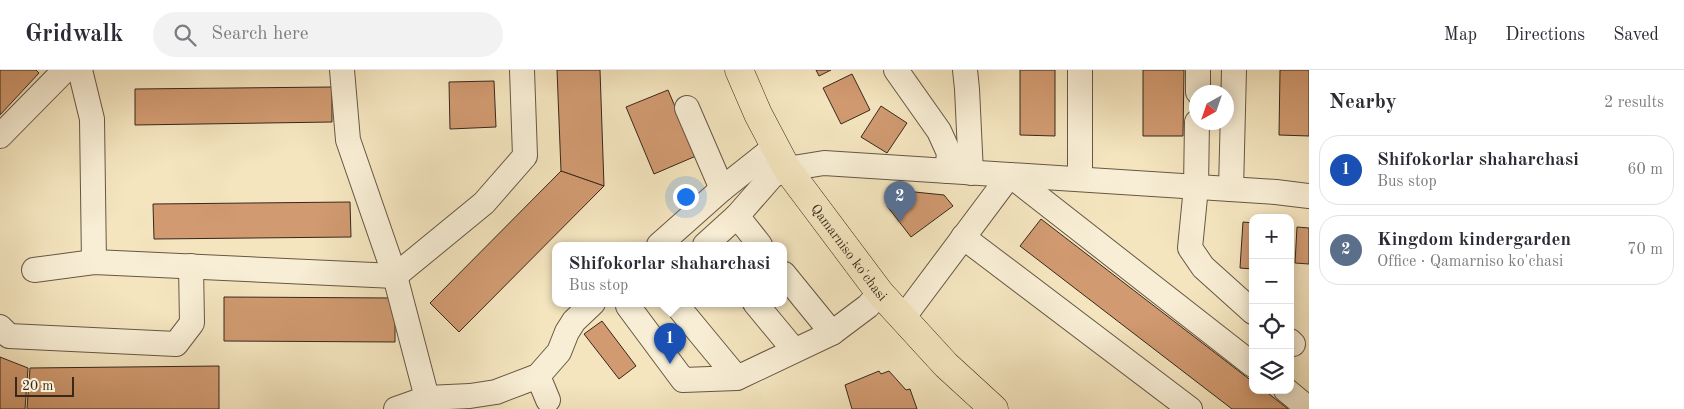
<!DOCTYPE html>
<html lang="en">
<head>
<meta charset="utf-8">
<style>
	body { margin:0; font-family:"Old Standard TT",serif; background:#f2f2f3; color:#2b2b33 }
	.controls { position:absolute; right:15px; bottom:15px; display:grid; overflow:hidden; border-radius:10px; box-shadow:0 2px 12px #0003 }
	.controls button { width:45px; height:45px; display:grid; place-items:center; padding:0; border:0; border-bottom:1px solid #e1e1e2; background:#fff; color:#2b2b33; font:25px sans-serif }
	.compass { position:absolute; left:1189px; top:15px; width:45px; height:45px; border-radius:50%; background:#fff; box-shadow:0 2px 12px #0003; rotate:220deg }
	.scale { position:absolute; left:15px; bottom:12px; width:59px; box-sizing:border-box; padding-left:5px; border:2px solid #37281b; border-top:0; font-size:14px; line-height:18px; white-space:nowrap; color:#37281b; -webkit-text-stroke:4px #f8eed5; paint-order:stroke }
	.you { position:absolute; left:685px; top:126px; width:18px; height:18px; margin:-12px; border:4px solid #fff; border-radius:50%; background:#1a73e8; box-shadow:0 0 0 8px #1a73e833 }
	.badge { display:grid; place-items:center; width:32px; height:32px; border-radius:50%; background:#d93025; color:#fff; font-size:16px; font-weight:700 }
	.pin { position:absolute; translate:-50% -41px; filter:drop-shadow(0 1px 2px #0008) }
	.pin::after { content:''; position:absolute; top:26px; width:18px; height:15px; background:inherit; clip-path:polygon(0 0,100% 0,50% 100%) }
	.popup { position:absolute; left:552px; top:172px; width:235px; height:65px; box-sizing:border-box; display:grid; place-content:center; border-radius:10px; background:#fff; filter:drop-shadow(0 1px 4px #0005); font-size:16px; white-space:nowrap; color:#7c7c81 }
	.popup b { font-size:19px; color:#2b2b33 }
	.popup::after { content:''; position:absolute; left:50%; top:100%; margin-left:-10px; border:10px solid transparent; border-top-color:#fff }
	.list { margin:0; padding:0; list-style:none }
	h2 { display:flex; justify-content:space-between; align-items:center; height:65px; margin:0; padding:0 20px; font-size:21px }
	h2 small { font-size:16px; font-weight:400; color:#7c7c81 }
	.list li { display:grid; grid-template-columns:32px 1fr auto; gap:15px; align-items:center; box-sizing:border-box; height:70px; margin:0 10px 10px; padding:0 10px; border:1px solid #e1e1e2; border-radius:20px }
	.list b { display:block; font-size:19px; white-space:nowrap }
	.list p { margin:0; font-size:16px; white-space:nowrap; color:#7c7c81 }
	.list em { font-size:16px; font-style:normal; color:#7c7c81 }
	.icon { flex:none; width:28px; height:28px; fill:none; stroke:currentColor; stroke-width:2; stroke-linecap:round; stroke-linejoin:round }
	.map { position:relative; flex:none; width:1309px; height:339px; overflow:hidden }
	header { display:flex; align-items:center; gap:30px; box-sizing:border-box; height:70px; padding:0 25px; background:#fff; border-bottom:1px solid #e1e1e2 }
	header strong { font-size:24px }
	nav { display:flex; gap:28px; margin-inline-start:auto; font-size:18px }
	.search { width:350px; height:45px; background:#f2f2f3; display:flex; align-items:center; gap:12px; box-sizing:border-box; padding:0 18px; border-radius:28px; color:#7c7c81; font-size:19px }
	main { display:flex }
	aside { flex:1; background:#fff }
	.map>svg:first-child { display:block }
	.building { fill:#d19a71; stroke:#37281b }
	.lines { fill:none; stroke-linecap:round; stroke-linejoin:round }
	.minor-casing { stroke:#665744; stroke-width:26 }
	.major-casing { stroke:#37281b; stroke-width:29 }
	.minor { stroke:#f8eed5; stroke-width:24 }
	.major { stroke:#f4e5bf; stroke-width:28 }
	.labels { text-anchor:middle; stroke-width:4; stroke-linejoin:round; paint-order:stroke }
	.street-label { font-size:14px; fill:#37281b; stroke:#f8eed5 }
</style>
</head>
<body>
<header>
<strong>Gridwalk</strong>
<div class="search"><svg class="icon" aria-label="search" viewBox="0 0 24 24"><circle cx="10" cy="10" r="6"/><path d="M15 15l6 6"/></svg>Search here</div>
<nav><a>Map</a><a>Directions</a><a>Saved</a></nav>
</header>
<main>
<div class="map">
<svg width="1309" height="339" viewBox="0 0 1309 339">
	<rect width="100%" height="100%" fill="#f4e5bf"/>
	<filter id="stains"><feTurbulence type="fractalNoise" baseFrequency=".004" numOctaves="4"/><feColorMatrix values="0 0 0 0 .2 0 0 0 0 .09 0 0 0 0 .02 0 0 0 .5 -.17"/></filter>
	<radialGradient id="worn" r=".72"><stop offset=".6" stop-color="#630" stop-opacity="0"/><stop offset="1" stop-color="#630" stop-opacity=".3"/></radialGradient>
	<g class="building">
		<path d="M0,0H36L39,3L0,45Z"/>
		<path d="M557,0H600L604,116L561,101Z"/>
		<path d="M816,0H831L819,6Z"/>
		<path d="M1020,0H1055V66L1020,65Z"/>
		<path d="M1143,0H1184L1183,66H1143Z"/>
		<path d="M1280,0H1309V66L1279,65Z"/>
		<path d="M852,4L870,40L841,54L823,18Z"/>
		<path d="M494,11L496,57L450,59L449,12Z"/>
		<path d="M332,17V52L135,55V19Z"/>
		<path d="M668,20L696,86L654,104L626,37Z"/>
		<path d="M881,36L907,53L887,83L861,67Z"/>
		<path d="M561,101L604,116L459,262L430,233Z"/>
		<path d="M905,121L944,125L953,136L911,167L887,136Z"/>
		<path d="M350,132L351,167L154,169L153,134Z"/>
		<path d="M1041,149L1253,312V320H1264L1288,339H1232L1020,176Z"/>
		<path d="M1243,152L1253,153V199L1240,198Z"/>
		<path d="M1297,157L1309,158V194L1295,193Z"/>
		<path d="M224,227L395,228V272L224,271Z"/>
		<path d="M602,251L636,296L619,309L584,264Z"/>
		<path d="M0,287L28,298L25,339H0Z"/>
		<path d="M219,296V339H27L30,298Z"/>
		<path d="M879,301L881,304L889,301L906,320L910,319L917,339H852L845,315Z"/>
	</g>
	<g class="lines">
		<defs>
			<g id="minor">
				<path d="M80,0L92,49L94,192"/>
				<path d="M342,0L348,70L395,206L427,328L437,339"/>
				<path d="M896,0L939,61L949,83L947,101"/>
				<path d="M965,0L967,19L971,103"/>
				<path d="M1080,0V109"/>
				<path d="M1198,22V0"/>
				<path d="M687,38L722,119"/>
				<path d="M1197,52L1196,117L1190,178L1203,197L1253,242"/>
				<path d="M0,66L65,0"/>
				<path d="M1231,119L1234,0"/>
				<path d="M737,146L760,175"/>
				<path d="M963,167L1190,339"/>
				<path d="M659,175L722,119L776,76"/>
				<path d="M705,175L737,146L772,106L787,99L824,93L1276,122L1309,126"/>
				<path d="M34,200L94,192L395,206L484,133L525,86L522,0"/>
				<path d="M784,204L832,263"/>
				<path d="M632,233L628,236L683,310L737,308L832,263L868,236L880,223"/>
				<path d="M675,233L737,308"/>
				<path d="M755,233L794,280"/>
				<path d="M903,248L1010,105L1253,295"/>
				<path d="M0,257L9,266L176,274L192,253L191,196"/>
				<path d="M1290,271L1293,274"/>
				<path d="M538,306L548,330"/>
				<path d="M1286,320L1309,339"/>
				<path d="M396,339L427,328L470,326L496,322L538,306L559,282L567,262L574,251L593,233"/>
			</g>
			<g id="major">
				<path id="s1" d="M739,0L758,44L787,99L880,223L946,295L994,339"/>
			</g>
		</defs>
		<use href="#minor" class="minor-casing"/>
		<use href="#major" class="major-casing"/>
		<use href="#minor" class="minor"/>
		<use href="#major" class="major"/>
	</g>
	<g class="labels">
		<g class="street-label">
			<text dy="5" stroke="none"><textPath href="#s1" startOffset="214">Qamarniso ko'chasi</textPath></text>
		</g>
	</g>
	<rect width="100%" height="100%" filter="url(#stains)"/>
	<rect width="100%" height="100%" fill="url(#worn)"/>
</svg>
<div class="controls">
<button>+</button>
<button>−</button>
<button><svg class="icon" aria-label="locate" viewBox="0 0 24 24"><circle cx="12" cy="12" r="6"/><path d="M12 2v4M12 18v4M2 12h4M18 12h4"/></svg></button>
<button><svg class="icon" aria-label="layers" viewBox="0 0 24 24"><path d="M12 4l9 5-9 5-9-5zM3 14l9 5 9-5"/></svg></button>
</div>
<svg class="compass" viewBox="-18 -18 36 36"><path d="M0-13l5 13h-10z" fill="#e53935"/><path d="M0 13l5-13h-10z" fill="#7c7c81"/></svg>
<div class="scale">20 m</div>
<div class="you"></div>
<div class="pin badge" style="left:670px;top:294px;background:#1a4fb4">1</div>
<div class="popup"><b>Shifokorlar shaharchasi</b>Bus stop</div>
<div class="pin badge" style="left:900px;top:152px;background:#5c6f8a">2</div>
</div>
<aside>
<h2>Nearby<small>2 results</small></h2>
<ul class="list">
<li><span class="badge" style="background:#1a4fb4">1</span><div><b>Shifokorlar shaharchasi</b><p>Bus stop</p></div><em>60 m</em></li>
<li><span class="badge" style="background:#5c6f8a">2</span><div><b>Kingdom kindergarden</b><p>Office · Qamarniso ko'chasi</p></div><em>70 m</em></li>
</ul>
</aside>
</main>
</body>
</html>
